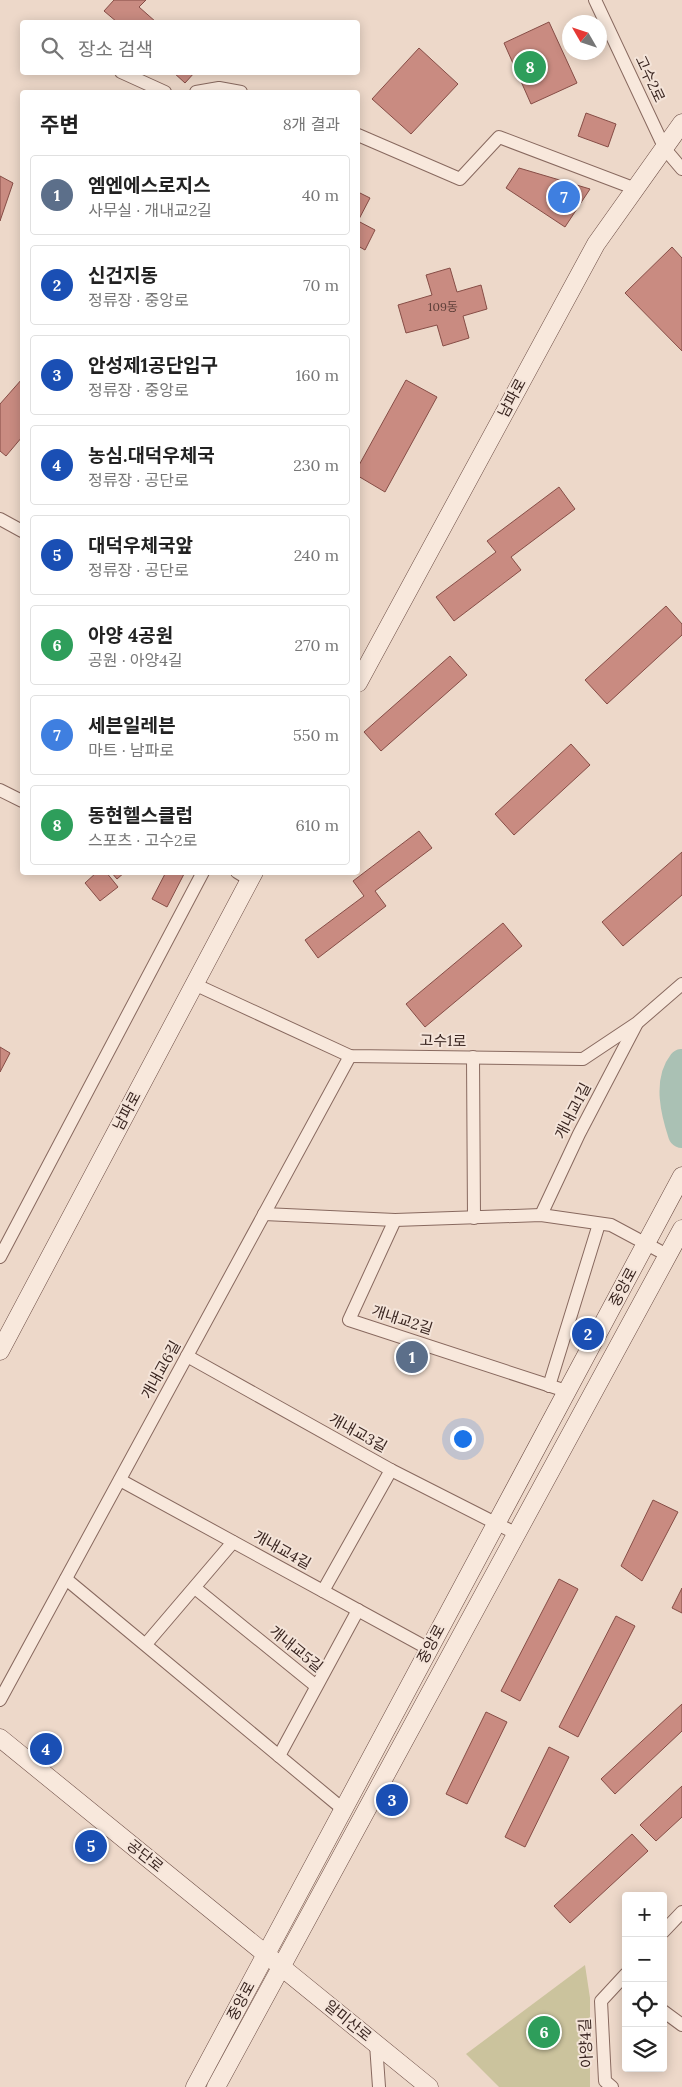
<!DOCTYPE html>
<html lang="ko">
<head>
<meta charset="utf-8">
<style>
	body { margin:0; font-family:Lora,"Noto Sans KR",serif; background:#f2f2f2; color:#222 }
	.controls { position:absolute; right:15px; bottom:15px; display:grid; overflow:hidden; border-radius:5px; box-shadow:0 2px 12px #0003 }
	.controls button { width:45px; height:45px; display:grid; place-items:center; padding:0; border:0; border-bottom:1px solid #e0e0e0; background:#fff; color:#222; font:25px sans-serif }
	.compass { position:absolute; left:562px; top:15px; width:45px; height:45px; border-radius:50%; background:#fff; box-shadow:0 2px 12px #0003; rotate:309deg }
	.you { position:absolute; left:462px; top:1438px; width:18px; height:18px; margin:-12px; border:4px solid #fff; border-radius:50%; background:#1a73e8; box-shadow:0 0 0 8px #1a73e833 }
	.badge { display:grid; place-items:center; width:32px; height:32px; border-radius:50%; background:#ea580c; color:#fff; font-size:16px; font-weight:700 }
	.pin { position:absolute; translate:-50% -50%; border:2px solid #fff; box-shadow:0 1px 5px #0006 }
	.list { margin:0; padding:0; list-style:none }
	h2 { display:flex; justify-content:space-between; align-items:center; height:65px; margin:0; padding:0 20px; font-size:21px }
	h2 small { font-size:16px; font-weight:400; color:#767676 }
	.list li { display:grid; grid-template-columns:32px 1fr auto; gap:15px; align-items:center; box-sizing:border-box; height:80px; margin:0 10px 10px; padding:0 10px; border:1px solid #e0e0e0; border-radius:5px }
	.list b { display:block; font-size:19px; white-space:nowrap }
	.list p { margin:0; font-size:16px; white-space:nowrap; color:#767676 }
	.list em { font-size:16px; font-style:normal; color:#767676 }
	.icon { flex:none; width:28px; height:28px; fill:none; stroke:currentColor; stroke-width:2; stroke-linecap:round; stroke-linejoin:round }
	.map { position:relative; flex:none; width:682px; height:2087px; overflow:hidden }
	.search { position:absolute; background:#fff; box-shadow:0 2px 12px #0003; left:20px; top:20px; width:340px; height:55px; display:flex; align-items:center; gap:12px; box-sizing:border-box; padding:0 18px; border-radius:5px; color:#767676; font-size:19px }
	.panel { position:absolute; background:#fff; box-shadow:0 2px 12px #0003; left:20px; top:90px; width:340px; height:785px; border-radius:5px }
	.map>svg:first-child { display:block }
	.green { fill:#cbc39d }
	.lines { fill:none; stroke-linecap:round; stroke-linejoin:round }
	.river { stroke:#aac1b4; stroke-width:28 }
	.building { fill:#c98b81; stroke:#864d46 }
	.street-casing { stroke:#88695f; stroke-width:14 }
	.secondary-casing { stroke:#6a4a42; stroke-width:19 }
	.street { stroke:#f8e8dc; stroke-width:12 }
	.secondary { stroke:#f8e8dc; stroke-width:18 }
	.labels { text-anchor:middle; stroke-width:4; stroke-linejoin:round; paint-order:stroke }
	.number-label { font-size:12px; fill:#5e3f39 }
	.street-label { font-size:15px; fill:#3a2621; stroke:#f4e4d9 }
</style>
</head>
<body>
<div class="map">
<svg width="682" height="2087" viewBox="0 0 682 2087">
	<rect width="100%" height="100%" fill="#edd8c9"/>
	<path class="green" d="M585,1965L590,1998V2087H499L466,2054Z"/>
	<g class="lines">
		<path class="river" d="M682,1063C667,1082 675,1113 682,1134"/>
	</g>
	<g class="building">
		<path d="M114,0H146L139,7L156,22H117L104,11Z"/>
		<path d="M549,22L577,83L531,104L504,43Z"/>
		<path d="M419,48L458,84L411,134L372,99Z"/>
		<path d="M173,72H195L185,83Z"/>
		<path d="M586,113L616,124L608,147L578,136Z"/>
		<path d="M519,168L590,189L565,227L506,188Z"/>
		<path d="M0,176L13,183L0,221Z"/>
		<path d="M358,192L370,198L358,221L375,230L365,250L358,246Z"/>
		<path d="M672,247L682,258V351L625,293Z"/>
		<path d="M450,268L457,292L481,285L487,309L463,316L469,338L443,346L437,325L406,333L398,305L432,295L426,275Z"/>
		<path d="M22,379V437L6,456L0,451V404Z"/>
		<path d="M406,380L437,397L385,492L358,476V467Z"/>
		<path d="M559,487L575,509L511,557L521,570L454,621L436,597L496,552L487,541Z"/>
		<path d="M666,606L682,624V635L607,704L585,680Z"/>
		<path d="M450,656L467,675L381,751L364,732Z"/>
		<path d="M571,744L590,765L514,835L495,814Z"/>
		<path d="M419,831L432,848L375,891L386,906L318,958L305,940L364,896L353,881Z"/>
		<path d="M682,852V895L623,946L602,922Z"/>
		<path d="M97,872H106L118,887L100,901L85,883Z"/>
		<path d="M111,872H125L117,879Z"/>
		<path d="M166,872L184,874L167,907L152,899Z"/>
		<path d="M503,923L522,946L425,1027L406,1004Z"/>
		<path d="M0,1047L10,1053L0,1072Z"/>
		<path d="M653,1500L678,1512L642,1581L621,1566Z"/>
		<path d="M559,1579L578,1589L520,1701L501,1691Z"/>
		<path d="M682,1588V1613L672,1608Z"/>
		<path d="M616,1616L635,1626L578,1737L559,1727Z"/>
		<path d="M682,1704V1731L615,1794L601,1779Z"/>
		<path d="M486,1712L507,1722L467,1804L446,1794Z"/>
		<path d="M549,1747L569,1757L525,1847L505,1837Z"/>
		<path d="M682,1786V1817L656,1841L640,1825Z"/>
		<path d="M632,1834L648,1851L570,1923L554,1906Z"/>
	</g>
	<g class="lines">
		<defs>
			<g id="street">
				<path d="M595,0L665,149L682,169"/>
				<path d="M121,72L165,92"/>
				<path d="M196,92L219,88L241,92"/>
				<path d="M358,135L460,179L499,137L636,189"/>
				<path d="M0,519L22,531"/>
				<path d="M0,790L22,801"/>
				<path d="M237,872L250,880"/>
				<path d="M194,984L350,1056L583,1059L637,1023L682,984"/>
				<path d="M473,1057L474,1218"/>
				<path d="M264,1214L395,1220L541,1215L611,1225L667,1255"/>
				<path d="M541,1215L579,1134L636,1025"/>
				<path d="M395,1220L349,1320L566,1391"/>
				<path d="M0,1257L203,872"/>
				<path d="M187,1356L391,1470L517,1534"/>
				<path d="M549,1386L599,1224"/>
				<path d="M120,1480L429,1649"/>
				<path d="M66,1579L344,1810"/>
				<path d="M195,1588L316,1686"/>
				<path d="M323,1591L391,1470"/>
				<path d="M146,1644L233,1542"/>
				<path d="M0,1700L350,1056"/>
				<path d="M279,1756L358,1610"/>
				<path d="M663,1932L682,1912"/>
				<path d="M663,2011L682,2025"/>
				<path d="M376,2044L379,2087"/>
				<path d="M612,2087L605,2081L601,2001L626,1974"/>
			</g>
			<g id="secondary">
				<path d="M358,683L596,244L682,123"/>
				<path d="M0,1351L254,872"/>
				<path d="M0,1738L429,2087"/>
				<path d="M195,2087L682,1176"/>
				<path d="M216,2087L682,1229"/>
			</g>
		</defs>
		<use href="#street" class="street-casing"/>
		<use href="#secondary" class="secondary-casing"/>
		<use href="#street" class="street"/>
		<use href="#secondary" class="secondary"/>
	</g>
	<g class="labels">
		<g class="number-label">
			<text x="443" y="311">109동</text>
		</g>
		<g class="street-label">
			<text transform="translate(650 79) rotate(65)" y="5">고수2로</text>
			<text transform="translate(512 398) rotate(-62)" y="5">남파로</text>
			<text transform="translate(443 1041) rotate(1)" y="5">고수1로</text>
			<text transform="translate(127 1111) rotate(-62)" y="5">남파로</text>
			<text transform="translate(573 1111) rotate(-63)" y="5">개내교1길</text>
			<text transform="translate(623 1287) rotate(-62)" y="5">중앙로</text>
			<text transform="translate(402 1320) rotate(18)" y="5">개내교2길</text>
			<text transform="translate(161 1370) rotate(-61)" y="5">개내교6길</text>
			<text transform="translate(358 1433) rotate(29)" y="5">개내교3길</text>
			<text transform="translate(282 1550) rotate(29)" y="5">개내교4길</text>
			<text transform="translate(431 1644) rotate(-62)" y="5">중앙로</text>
			<text transform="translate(296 1649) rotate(39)" y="5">개내교5길</text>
			<text transform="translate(145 1856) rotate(39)" y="5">공단로</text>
			<text transform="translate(241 2001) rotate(-62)" y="5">중앙로</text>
			<text transform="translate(348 2021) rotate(39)" y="5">알미산로</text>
			<text transform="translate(586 2043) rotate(-93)" y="5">아양4길</text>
		</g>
	</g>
</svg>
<div class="controls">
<button>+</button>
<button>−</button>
<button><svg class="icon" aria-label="locate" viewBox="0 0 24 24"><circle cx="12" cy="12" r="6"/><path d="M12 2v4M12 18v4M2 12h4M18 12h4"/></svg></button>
<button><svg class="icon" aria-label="layers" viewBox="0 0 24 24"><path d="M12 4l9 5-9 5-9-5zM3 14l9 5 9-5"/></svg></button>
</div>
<svg class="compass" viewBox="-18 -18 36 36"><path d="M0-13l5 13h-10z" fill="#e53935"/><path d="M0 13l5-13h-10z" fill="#767676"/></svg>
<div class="you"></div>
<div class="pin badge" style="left:412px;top:1357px;background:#5c6f8a">1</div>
<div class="pin badge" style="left:588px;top:1334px;background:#1a4fb4">2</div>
<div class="pin badge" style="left:392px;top:1800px;background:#1a4fb4">3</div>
<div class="pin badge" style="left:46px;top:1749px;background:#1a4fb4">4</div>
<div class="pin badge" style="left:91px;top:1846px;background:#1a4fb4">5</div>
<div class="pin badge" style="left:544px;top:2032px;background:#2e9e5b">6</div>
<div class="pin badge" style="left:564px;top:197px;background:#3f7fe0">7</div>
<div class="pin badge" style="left:530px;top:67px;background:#2e9e5b">8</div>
<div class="search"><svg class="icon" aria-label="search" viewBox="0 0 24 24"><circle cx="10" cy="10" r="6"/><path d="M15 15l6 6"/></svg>장소 검색</div>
<section class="panel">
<h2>주변<small>8개 결과</small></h2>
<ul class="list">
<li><span class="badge" style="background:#5c6f8a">1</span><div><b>엠엔에스로지스</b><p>사무실 · 개내교2길</p></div><em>40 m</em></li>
<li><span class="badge" style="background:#1a4fb4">2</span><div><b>신건지동</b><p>정류장 · 중앙로</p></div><em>70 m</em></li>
<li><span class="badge" style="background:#1a4fb4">3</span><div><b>안성제1공단입구</b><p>정류장 · 중앙로</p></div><em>160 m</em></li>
<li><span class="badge" style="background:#1a4fb4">4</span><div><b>농심.대덕우체국</b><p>정류장 · 공단로</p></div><em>230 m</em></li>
<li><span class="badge" style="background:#1a4fb4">5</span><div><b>대덕우체국앞</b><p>정류장 · 공단로</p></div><em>240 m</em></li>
<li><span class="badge" style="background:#2e9e5b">6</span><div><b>아양 4공원</b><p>공원 · 아양4길</p></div><em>270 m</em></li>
<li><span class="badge" style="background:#3f7fe0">7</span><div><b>세븐일레븐</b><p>마트 · 남파로</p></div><em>550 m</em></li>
<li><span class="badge" style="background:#2e9e5b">8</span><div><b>동현헬스클럽</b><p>스포츠 · 고수2로</p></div><em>610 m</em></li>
</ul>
</section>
</div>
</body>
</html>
